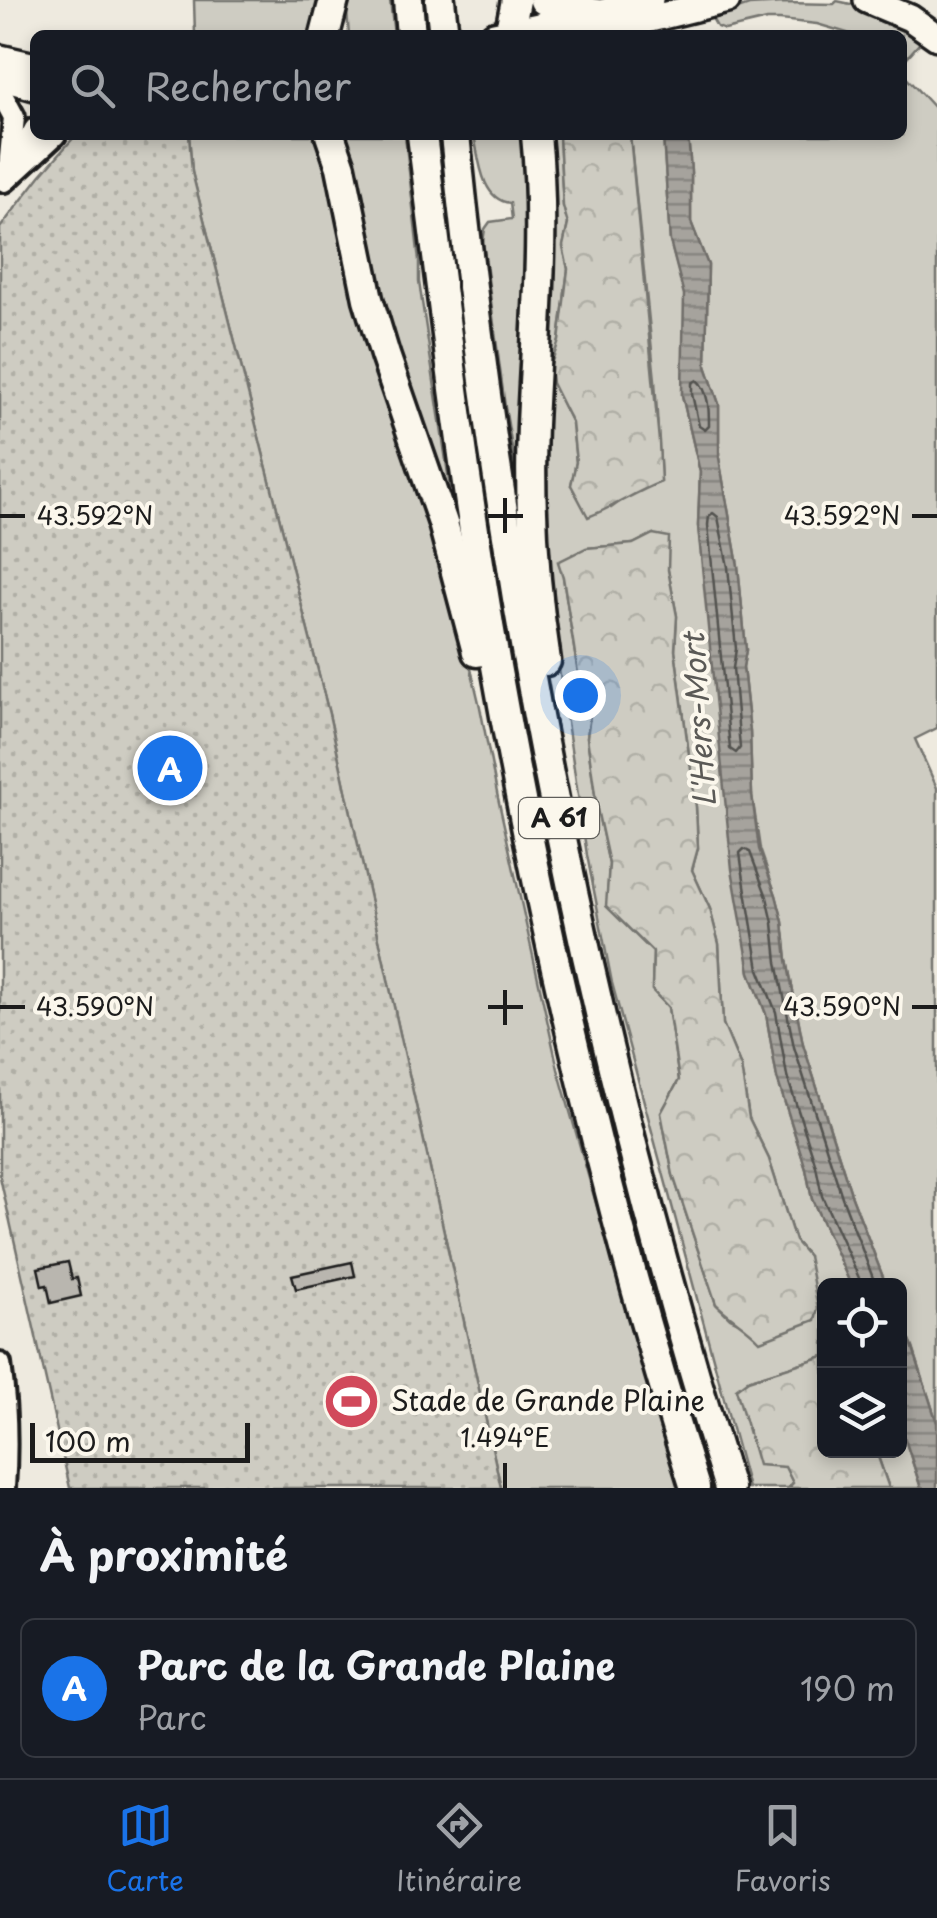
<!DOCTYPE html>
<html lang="fr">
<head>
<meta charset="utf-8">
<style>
	body { margin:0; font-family:"Playpen Sans",sans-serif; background:#242831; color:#f1f3f6 }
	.controls { position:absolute; right:30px; bottom:30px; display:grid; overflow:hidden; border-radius:15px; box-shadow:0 5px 15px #0003 }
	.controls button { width:90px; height:90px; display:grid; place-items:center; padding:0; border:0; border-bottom:2px solid #363941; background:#171b24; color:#f1f3f6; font:50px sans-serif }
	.scale { position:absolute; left:30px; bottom:25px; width:220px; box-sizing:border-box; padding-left:10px; border:5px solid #1c1c1c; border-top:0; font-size:28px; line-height:35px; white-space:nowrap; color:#1c1c1c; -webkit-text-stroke:8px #fbf7ec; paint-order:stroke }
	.you { position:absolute; left:580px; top:695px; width:35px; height:35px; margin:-25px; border:8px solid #fff; border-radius:50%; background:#1a73e8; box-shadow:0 0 0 15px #1a73e833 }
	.badge { display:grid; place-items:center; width:65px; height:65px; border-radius:50%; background:#1a73e8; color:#fff; font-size:32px; font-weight:700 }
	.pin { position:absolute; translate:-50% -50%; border:5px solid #fff; box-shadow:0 2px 10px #0006 }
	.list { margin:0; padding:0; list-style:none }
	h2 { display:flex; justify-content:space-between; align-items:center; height:130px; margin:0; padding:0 40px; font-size:42px }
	h2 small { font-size:32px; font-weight:400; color:#9ea1a6 }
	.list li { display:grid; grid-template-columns:65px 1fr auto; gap:30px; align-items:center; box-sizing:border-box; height:140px; margin:0 20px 20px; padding:0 20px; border:2px solid #363941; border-radius:15px }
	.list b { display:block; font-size:38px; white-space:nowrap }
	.list p { margin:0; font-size:32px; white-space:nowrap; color:#9ea1a6 }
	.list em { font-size:32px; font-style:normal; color:#9ea1a6 }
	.icon { flex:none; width:55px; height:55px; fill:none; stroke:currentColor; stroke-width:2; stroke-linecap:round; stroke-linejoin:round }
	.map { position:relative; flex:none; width:937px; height:1488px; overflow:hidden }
	.search { position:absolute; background:#171b24; box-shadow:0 5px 15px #0003; left:30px; right:30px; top:30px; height:110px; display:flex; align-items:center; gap:25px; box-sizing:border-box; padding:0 35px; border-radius:15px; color:#9ea1a6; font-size:38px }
	.sheet { height:290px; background:#171b24 }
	nav { display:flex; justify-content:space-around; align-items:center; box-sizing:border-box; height:140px; border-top:2px solid #363941; background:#171b24; font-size:28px; color:#9ea1a6 }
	nav a { display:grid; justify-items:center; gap:5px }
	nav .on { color:#1a73e8 }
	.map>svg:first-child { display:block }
	.grass { fill:#ceccc2; stroke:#75746f; stroke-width:2.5; fill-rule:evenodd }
	.forest { fill:url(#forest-crowns); stroke:#75746f; stroke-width:2.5 }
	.park { fill:url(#park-dots); stroke:#75746f; stroke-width:2.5 }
	.water { fill:url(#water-rules); stroke:#6f6d69; stroke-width:2.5 }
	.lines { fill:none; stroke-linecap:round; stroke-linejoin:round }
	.shore { stroke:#535250; stroke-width:2.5 }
	.building { fill:#b9b6af; stroke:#1c1c1c; stroke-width:2.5 }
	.minor-casing { stroke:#1c1c1c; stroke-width:28 }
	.major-casing { stroke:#1c1c1c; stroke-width:32 }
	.highway-casing { stroke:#1c1c1c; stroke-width:35 }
	.minor { stroke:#fbf7ec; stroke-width:20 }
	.major { stroke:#fbf7ec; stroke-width:25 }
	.highway { stroke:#fbf7ec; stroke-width:28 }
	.ticks { fill:none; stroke:#1c1c1c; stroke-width:4 }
	.labels { text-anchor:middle; stroke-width:8; stroke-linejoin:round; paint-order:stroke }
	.shield { fill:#fbf7ec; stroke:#5f5e5a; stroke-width:2.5 }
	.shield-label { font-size:25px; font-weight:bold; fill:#1c1c1c }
	.poi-label { font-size:28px; fill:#1c1c1c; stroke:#fbf7ec; text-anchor:start }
	.water-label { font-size:30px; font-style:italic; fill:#5a5956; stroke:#fbf7ec }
	.ticks-label { font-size:25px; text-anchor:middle; fill:#1c1c1c; stroke:#fbf7ec; stroke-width:8; stroke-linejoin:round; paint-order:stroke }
</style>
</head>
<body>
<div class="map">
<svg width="937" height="1488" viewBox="0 0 937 1488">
	<defs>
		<pattern id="forest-crowns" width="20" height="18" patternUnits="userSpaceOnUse" patternTransform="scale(2.5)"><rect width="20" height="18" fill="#ceccc2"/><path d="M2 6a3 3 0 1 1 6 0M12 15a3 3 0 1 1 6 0" fill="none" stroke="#b0afa6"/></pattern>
		<pattern id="park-dots" width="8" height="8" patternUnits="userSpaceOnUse" patternTransform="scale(2.5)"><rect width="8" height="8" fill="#ceccc2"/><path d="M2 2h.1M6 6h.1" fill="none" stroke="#b0afa6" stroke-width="1.8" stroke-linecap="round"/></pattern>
		<pattern id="water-rules" width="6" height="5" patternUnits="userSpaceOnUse" patternTransform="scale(2.5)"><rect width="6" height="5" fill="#a6a39d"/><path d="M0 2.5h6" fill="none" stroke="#86847f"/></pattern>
	</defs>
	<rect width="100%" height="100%" fill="#eeeadf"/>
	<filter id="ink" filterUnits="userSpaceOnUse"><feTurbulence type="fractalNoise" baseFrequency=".01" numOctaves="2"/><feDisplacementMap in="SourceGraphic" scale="20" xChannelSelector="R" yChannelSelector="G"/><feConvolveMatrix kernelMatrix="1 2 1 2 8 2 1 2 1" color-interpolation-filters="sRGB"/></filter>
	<g filter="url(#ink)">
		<g class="grass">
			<path d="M194,0H318C319,12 318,26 309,35H195Z"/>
			<path d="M346,0H390L394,35H349Z"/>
			<path d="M837,1L864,7L925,37L902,63V35H854L817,24L780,20H767L725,30L717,27L712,18L749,5L784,3L834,4Z"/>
			<path d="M902,73L937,111V728L915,739L937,788V1423L913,1348L900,1317V1286L886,1285L851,1194L803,1044L787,960L783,922L776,895L760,849L752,795L750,732L743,667L746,650L738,566L719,458V404L706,366L708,265L691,222V172L688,135H902Z"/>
			<path d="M189,135H320L444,553L480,707L498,798L558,1069L637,1348L681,1488H501L329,714L192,172Z"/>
			<path d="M346,135H405L419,261V282L450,487L446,490L378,306Z"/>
			<path d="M474,135H523L529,217L520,477H517L505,407L483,242L485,229L490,222L512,219L510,203C481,200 479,158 474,135Z"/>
			<path d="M546,135H559L563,206L568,224L563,247L568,269L559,341L550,368L552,383L572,423L576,462L571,485L611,508L632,493L661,482L655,380L630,135H663L670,241L685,295L682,395L700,472L698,526L750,972L766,1014L777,1078L806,1169L812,1199L851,1285L824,1286V1356L748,1380L793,1483L788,1488H748L612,983L587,855L550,609L541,461ZM653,534L668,570L677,616L675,650L696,807L698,848L692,870L710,909L719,944L723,1024L741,1067L749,1118L769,1159L795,1241L808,1256L747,1326L730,1318L716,1304L673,1175L661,1113L679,1080L668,1007L652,990L653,952L607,906L609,864L597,809L587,737L590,716L582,699L563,577L587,548L633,544Z"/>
			<path d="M900,1424L921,1488H889L876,1451L900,1450Z"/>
		</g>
		<g class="forest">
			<path d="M559,135H630L659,441L661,482C635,492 614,507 588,517L571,485L576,462L572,423L552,383L550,367L559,341L568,269L563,246L568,224L563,206Z"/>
			<path d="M653,534L669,537L668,570L677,616L675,650L696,807L698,848L692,870L710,909L719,944L723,1024L741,1067L749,1118L769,1159L795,1241L808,1256L818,1308L815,1320L760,1341C746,1326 730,1318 716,1304L673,1175L661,1113L679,1080L668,1007L652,990L653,952L606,906L609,864L597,809L587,737L590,716L582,699L563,577L558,562L586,548L633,544Z"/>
			<path d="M824,1356V1450L876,1451L889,1488H788L793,1483L785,1467L758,1465L736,1389L748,1380Z"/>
		</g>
		<path class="park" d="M76,135H189L192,172L329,714L501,1488H70L0,1177V228L40,176Z"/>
		<g class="water">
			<path d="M663,135H688L691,172V222L708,265L706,366L719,404V458L738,566L746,650L743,667L750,732L752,795L759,849L776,895L783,922L787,960L803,1044L851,1194L886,1285H851L812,1199L806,1169L777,1078L766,1014L750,972L732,869L698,526L700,472L682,395L684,295L670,241Z"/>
			<path d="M900,1317L913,1348L937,1423V1488H921L900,1424Z"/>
		</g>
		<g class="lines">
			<g class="shore">
				<path d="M697,380C709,391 709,410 709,426L705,430L699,426L692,394V383Z"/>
				<path d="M713,513L718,517L728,567L736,649L733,668L740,748L736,753L730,749L708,525L709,516Z"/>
				<path d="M859,1286V1278L822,1196L816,1166L787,1076L776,1012L759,969L742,867L740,853L744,849L750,852L767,897L773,923L777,962L794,1047L842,1197L876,1286"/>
			</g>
		</g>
		<g class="building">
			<path d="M68,1262L72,1279L77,1278L81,1296L51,1303L47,1285L42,1286L38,1268Z"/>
			<path d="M352,1262L355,1276L296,1289L292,1275Z"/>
		</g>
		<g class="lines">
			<defs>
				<g id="minor">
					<path d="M0,91L14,117L8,178"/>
					<path d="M17,163L35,129"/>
					<path d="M5,181L55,135"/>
					<path d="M0,1364C6,1406 7,1446 4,1488"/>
				</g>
				<g id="major">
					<path d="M867,0L910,18L937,37"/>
					<path d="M494,35L597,14L650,0"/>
					<path d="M585,35L727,0"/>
					<path d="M0,58L35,66"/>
					<path d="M0,77L35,87"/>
				</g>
				<g id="highway">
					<path d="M408,0L411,35"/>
					<path d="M440,0L444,35"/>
					<path d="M544,0L557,7L597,14"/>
					<path d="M325,35L334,0"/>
					<path d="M512,35L510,31L516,0"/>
					<path d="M330,135L341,167L368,299L385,355L443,523L477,652"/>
					<path d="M422,135C444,313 465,490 496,666C545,944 610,1219 695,1488"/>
					<path d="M455,135C501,593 592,1048 729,1488"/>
					<path d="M536,135C546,232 536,328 532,425C529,504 534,583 546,661"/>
				</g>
			</defs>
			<use href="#minor" class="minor-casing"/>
			<use href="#major" class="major-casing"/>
			<use href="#highway" class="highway-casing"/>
			<use href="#minor" class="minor"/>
			<use href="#major" class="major"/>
			<use href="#highway" class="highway"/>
		</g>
	</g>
	<path class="ticks" d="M505,498V533M0,516H25M488,516H523M912,516H937M505,990V1025M0,1007H25M488,1007H523M912,1007H937M505,1463V1488"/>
	<defs>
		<symbol id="stadium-disc" viewBox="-11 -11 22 22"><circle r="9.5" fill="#d1495b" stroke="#fbf7ec"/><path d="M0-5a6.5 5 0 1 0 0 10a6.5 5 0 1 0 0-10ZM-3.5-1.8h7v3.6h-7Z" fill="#fff"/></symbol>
	</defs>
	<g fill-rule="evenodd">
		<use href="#stadium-disc" x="320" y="1370" width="63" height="63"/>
	</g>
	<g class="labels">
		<rect class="shield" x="519" y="798" width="80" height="40" rx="8"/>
		<g class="shield-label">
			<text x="559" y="827">A 61</text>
		</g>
		<g class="poi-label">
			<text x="391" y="1411">Stade de Grande Plaine</text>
		</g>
		<g class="water-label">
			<text transform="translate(700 720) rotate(-94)" y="10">L'Hers-Mort</text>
		</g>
	</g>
	<g class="ticks-label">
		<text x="95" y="525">43.592°N</text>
		<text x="842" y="525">43.592°N</text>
		<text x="95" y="1016">43.590°N</text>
		<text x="842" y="1016">43.590°N</text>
		<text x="505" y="1447">1.494°E</text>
	</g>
</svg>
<div class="controls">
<button><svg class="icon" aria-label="locate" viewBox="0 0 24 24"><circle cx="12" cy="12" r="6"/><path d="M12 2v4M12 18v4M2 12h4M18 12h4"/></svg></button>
<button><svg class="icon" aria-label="layers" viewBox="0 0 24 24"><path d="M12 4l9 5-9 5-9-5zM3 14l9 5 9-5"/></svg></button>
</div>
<div class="scale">100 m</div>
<div class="you"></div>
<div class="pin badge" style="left:170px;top:768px">A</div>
<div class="search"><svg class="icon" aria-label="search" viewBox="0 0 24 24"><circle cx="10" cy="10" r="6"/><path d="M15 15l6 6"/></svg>Rechercher</div>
</div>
<section class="sheet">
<h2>À proximité<small></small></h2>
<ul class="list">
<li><span class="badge">A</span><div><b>Parc de la Grande Plaine</b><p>Parc</p></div><em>190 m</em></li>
</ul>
</section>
<nav>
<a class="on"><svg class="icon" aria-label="map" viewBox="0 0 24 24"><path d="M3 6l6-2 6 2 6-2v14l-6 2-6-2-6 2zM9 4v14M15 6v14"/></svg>Carte</a>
<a><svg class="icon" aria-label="directions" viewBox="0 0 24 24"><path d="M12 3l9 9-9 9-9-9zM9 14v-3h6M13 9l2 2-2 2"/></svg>Itinéraire</a>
<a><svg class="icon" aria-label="saved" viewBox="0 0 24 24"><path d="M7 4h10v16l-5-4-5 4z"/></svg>Favoris</a>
</nav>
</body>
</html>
